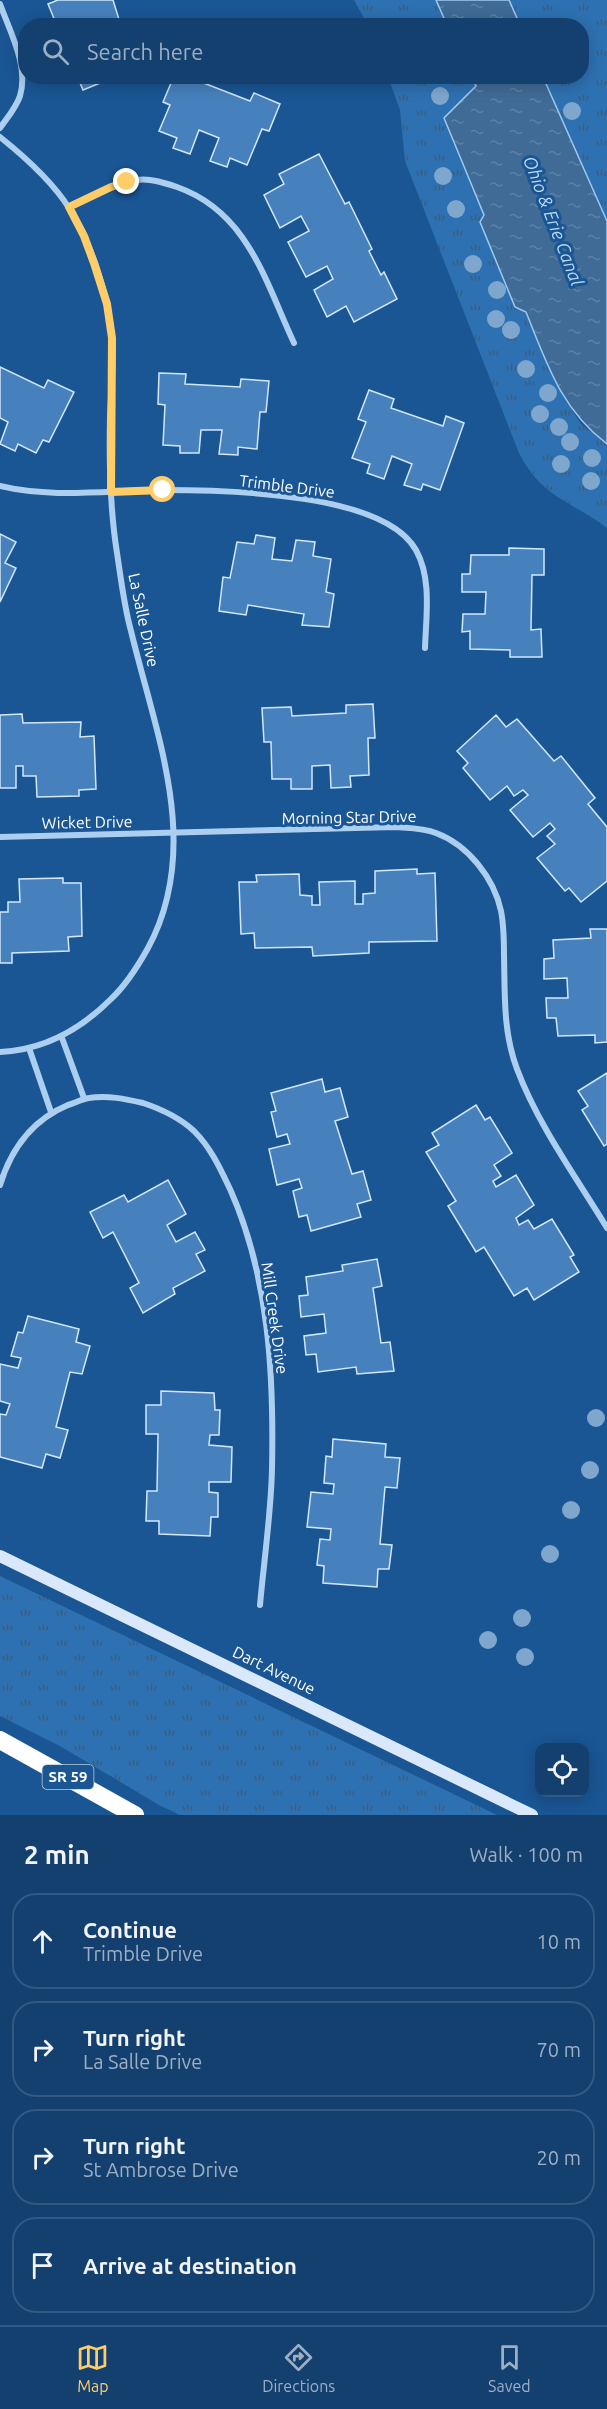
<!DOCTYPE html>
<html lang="en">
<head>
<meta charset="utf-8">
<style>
	body { margin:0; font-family:Ubuntu,sans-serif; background:#1d4774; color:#f1f3f6 }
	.controls { position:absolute; right:18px; bottom:18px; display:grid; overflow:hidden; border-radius:12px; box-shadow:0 3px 15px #0003 }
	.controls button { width:54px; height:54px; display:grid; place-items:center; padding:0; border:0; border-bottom:2px solid #335982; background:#14406f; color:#f1f3f6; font:30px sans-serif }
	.stop { position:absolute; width:18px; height:18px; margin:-14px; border:4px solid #ffcc6a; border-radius:50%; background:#fff }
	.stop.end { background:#ffcc6a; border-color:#fff; box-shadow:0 2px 6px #0008 }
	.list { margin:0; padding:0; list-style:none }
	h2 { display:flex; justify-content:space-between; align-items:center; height:78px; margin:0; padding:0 24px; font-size:26px }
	h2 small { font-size:20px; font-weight:400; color:#9dafc3 }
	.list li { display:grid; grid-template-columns:39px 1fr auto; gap:18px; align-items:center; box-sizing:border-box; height:96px; margin:0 12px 12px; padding:0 12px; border:2px solid #335982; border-radius:24px }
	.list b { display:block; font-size:22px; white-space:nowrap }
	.list p { margin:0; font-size:20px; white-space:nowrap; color:#9dafc3 }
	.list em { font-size:20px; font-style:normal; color:#9dafc3 }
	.icon { flex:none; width:33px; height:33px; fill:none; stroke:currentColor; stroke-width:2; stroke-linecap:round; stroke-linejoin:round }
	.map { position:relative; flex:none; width:607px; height:1815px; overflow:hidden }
	.search { position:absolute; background:#14406f; box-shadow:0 3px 15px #0003; left:18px; right:18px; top:18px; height:66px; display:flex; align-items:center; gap:15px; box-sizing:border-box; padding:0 21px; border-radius:24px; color:#9dafc3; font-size:22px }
	.sheet { height:510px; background:#14406f }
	nav { display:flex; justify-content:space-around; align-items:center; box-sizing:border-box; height:84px; border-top:2px solid #335982; background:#14406f; font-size:16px; color:#9dafc3 }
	nav a { display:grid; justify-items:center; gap:3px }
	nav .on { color:#ffcc6a }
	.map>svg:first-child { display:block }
	.grass { fill:url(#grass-tufts) }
	.water { fill:url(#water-ripples); stroke:#9ec9f1; stroke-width:1.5 }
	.building { fill:#4781bd; stroke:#d2e7fb; stroke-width:1.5 }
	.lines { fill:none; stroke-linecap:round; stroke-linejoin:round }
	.minor { stroke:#acceef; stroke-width:6 }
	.secondary { stroke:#d9e9fb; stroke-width:12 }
	.motorway { stroke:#fff; stroke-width:18 }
	.tree { fill:#7fa6cd }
	.route { stroke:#ffcc6a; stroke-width:8 }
	.labels { text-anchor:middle; stroke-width:6; stroke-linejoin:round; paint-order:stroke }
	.shield { fill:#1a5694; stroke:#baccdf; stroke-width:1.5 }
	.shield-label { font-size:15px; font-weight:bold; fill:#fff }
	.street-label { font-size:16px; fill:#fff; stroke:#1a5694 }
	.water-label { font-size:18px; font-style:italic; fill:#b8d8f6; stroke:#1a5694 }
</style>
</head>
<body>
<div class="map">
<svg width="607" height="1815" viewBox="0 0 607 1815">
	<defs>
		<pattern id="grass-tufts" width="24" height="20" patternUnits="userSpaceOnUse" patternTransform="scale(1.5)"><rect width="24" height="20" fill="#2e71b2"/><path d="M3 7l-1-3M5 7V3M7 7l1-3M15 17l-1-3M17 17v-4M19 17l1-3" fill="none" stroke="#3e5d7a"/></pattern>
		<pattern id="water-ripples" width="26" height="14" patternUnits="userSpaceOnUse" patternTransform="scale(1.5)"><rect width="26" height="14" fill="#406b96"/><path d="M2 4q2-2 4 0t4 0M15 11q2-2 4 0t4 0" fill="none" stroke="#5d81a6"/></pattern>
	</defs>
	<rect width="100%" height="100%" fill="#1a5694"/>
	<g class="grass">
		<path d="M354,0H436L447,25H368Z"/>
		<path d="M509,0H607V220L543,77L582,76V26L520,25Z"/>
		<path d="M388,77H472L476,86L484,215L480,223L526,312L554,379L566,401L581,424L607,444V528C570,500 542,498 519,453L405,161L400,110Z"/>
		<path d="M0,1576L497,1815H180L159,1805L60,1746L0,1716Z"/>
	</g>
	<g class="water">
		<path d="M436,0H509L520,25H447Z"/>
		<path d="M472,77H543L607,221V444C561,409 547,364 526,312L515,307L480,222L484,215L444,118L476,86Z"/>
	</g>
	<g class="building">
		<path d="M58,0H113L121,26H48L55,21L48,4Z"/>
		<path d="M77,76H134L118,83L115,77L83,90Z"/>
		<path d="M174,76H203L201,82L250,101L254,93L280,104L269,131L262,129L247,165L230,158L227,167L210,161L219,138L199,130L190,154L173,148L177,138L159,131L170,105L163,102Z"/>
		<path d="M319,154L345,204L349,202L372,249L369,251L381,275L384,272L397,299L354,322L346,306L327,317L314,290L333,279L327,266L306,277L288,242L309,231L301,216L280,228L264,195L284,184L279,174Z"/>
		<path d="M0,367L44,388L48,380L74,392L49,442L43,440L36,453L18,444L15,451L0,444L8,422L0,418Z"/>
		<path d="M159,373L186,374L185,384L240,387L241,379L269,381L266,412H260L257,449L238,447V455L219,454L222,430H201L199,453H180V446L163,445L165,405L158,404Z"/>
		<path d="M369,390L394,399L391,408L443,426L446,416L464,423L440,490L423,484L421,490L404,485L412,464L392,456L384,479L367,473L370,464L352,458L366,422L358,419Z"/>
		<path d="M0,534L16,542L5,563L16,568L0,602Z"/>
		<path d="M256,535L275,538L272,559L292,561L296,540L315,542L313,556L331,559L326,592L334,594L329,627L302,625L304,614L248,605L246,615L219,611L223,577L230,578L237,542L254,544Z"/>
		<path d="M509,548L544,549V575H532L531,630L541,629L542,657H510V650L470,649V631L462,632L463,614H485L486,592H462V574H470L471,555H509Z"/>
		<path d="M373,704L375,738H368L369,775L350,776L351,787L331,788L330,765L312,766V789H291V779H272L271,742H264L262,708L291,707L292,716L346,713V705Z"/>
		<path d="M22,714L23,723L81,722L80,737L94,736L96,789L79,790V796L37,797L36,776H23V766H16V788H0V715Z"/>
		<path d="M496,715L506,727L517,719L554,761L561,756L595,798L588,804L607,827V881L581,902L569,888L565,891L537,858L555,844L547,836L555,829L550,823L533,837L510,810L528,795L523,790L514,796L507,786L490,800L463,768L468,763L457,751Z"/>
		<path d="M417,869V874L435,873L437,941L369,942V953L313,956L312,947L255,948L254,933L241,934L239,882H257L256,875L299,874L300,895L312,896V905H320L319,882L355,881V904H363V894L375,893V871Z"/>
		<path d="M63,878V883H81L82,936L68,937L69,951L12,953V963H0V912H8V902H20L19,879Z"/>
		<path d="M590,929H607V1042L595,1043V1035L558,1036L556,1018H547L546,998H568L567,978L544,979V959L554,958L553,940L591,938Z"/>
		<path d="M607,1073V1144L604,1146L582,1110L588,1106L578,1091Z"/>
		<path d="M322,1079L325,1092L340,1088L348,1117L335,1121L352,1174L363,1171L371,1200L357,1204L361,1217L311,1231L307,1215L299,1217L293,1191L302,1188L299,1179L277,1185L269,1149L290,1144L287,1134L277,1137L271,1112L276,1111L271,1093Z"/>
		<path d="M476,1105L485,1120L490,1117L512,1153L494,1165L501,1176L493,1181L496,1187L516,1175L534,1205L516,1218L519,1225L528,1220L534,1229L552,1219L574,1255L570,1257L579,1272L534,1300L527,1288L514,1296L484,1247L476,1252L448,1206L456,1201L426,1152L439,1145L432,1133Z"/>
		<path d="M168,1180L186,1214L167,1225L176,1242L195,1232L205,1250L196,1254L205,1271L173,1288L175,1294L143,1313L130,1288L139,1283L113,1232L103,1238L90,1212L124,1195L128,1202Z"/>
		<path d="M377,1259L382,1286L373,1288L381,1343L390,1342L394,1371L357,1374L356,1367L318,1372L316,1354L306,1355L304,1336L326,1333L324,1314L301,1317L299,1296L308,1295L306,1277L343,1271L342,1265Z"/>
		<path d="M28,1316L79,1329L76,1342L90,1346L82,1374L70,1372L56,1427L68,1430L60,1458L46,1454L42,1468L0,1457V1414L6,1415L10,1404L0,1401V1364L18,1368L21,1358L11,1356L18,1332L23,1333Z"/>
		<path d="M161,1391L214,1393L215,1410H220L219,1435H210L209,1445L232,1447L231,1482H209V1492L218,1493V1517H211L210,1536L159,1534V1521H146L147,1491H157L158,1434H146V1405H161Z"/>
		<path d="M333,1439L386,1444L385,1457L400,1458L397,1488L385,1487L380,1544L392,1545L389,1569H378L377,1587L323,1583L324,1566L317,1565L320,1539L330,1540L331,1529L307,1527L311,1492L333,1494L334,1484L324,1483L326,1456L332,1457Z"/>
	</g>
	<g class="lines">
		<g class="minor">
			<path d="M0,4C10,32 29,66 20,96C16,108 7,118 0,128"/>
			<path d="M0,137C25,157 52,181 69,208C92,246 108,294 112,338C114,364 111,390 110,417C109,461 110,509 117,553C121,579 124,606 131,631C156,735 203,846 148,948C138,966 126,985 111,999C81,1029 44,1050 0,1052"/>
			<path d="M69,207C91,197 112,184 137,180C150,178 165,183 177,187C248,212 265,281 294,343"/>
			<path d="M0,486C54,499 109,490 163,490C224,490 383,492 416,550C432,579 426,616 425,648"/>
			<path d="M0,837L396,827C410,828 424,828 436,833C468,845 494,878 501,911C504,926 504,941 504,956C505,995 503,1032 517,1069C538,1125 576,1177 607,1228"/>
			<path d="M62,1038L84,1098"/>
			<path d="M29,1048L51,1112"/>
			<path d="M0,1185C11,1149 32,1120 68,1105C75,1103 82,1099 89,1098C107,1095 126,1099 143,1103C161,1109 180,1118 194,1131C211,1148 220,1168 230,1189C269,1276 274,1375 272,1469C271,1514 264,1560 260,1605"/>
		</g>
		<path class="secondary" d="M0,1556L532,1815"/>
		<path class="motorway" d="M0,1740L135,1815"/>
	</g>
	<g class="tree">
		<circle cx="440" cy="96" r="9"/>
		<circle cx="572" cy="111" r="9"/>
		<circle cx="443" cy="176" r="9"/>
		<circle cx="456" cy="209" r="9"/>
		<circle cx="473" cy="264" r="9"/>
		<circle cx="497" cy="290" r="9"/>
		<circle cx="496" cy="319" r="9"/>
		<circle cx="511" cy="330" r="9"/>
		<circle cx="526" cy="369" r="9"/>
		<circle cx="548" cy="393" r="9"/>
		<circle cx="540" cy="414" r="9"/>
		<circle cx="559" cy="427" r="9"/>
		<circle cx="570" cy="442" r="9"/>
		<circle cx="592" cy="458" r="9"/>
		<circle cx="561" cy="464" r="9"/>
		<circle cx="591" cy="481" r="9"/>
		<circle cx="596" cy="1418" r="9"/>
		<circle cx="590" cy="1470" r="9"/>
		<circle cx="571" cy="1510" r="9"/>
		<circle cx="550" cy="1554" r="9"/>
		<circle cx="522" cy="1618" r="9"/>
		<circle cx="488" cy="1640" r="9"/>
		<circle cx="525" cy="1657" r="9"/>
	</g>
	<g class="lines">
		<path class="route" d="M127,182L111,187L69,207L84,236L94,263L107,304L112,338L111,492L163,490"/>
	</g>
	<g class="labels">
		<rect class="shield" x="42.5" y="1765" width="51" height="24" rx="4.5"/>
		<g class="shield-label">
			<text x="68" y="1782">SR 59</text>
		</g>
		<g class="street-label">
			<text transform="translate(287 486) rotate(7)" y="6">Trimble Drive</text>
			<text transform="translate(144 620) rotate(78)" y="6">La Salle Drive</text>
			<text transform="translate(349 817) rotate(-1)" y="6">Morning Star Drive</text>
			<text transform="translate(87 822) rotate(-1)" y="6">Wicket Drive</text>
			<text transform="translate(275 1318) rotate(82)" y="6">Mill Creek Drive</text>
			<text transform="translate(274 1670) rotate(26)" y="6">Dart Avenue</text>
		</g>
		<g class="water-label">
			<text transform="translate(553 221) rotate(69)" y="6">Ohio &amp; Erie Canal</text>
		</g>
	</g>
</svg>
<div class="controls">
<button><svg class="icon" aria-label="locate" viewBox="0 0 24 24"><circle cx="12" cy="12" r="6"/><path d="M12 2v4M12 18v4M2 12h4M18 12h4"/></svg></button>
</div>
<div class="stop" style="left:163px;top:490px"></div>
<div class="stop end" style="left:127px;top:182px"></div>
<div class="search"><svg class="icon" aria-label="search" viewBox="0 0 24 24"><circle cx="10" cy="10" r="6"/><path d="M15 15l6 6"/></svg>Search here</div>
</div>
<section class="sheet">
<h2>2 min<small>Walk · 100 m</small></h2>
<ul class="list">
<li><svg class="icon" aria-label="ahead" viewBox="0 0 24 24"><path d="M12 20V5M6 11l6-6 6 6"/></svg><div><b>Continue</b><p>Trimble Drive</p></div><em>10 m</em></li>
<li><svg class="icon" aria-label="right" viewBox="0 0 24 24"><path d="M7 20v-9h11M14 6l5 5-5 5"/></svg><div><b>Turn right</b><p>La Salle Drive</p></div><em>70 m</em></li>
<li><svg class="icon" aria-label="right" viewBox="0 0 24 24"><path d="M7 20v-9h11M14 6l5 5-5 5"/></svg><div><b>Turn right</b><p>St Ambrose Drive</p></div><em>20 m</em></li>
<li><svg class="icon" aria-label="arrive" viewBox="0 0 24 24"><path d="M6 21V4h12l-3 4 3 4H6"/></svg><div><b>Arrive at destination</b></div></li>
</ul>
</section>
<nav>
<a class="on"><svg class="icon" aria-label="map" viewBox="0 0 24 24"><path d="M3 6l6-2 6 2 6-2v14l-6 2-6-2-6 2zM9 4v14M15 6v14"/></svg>Map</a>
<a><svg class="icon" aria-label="directions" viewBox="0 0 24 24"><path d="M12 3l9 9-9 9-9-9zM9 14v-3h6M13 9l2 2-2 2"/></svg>Directions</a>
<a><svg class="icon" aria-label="saved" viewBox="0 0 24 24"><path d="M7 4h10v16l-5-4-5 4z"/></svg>Saved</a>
</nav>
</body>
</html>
